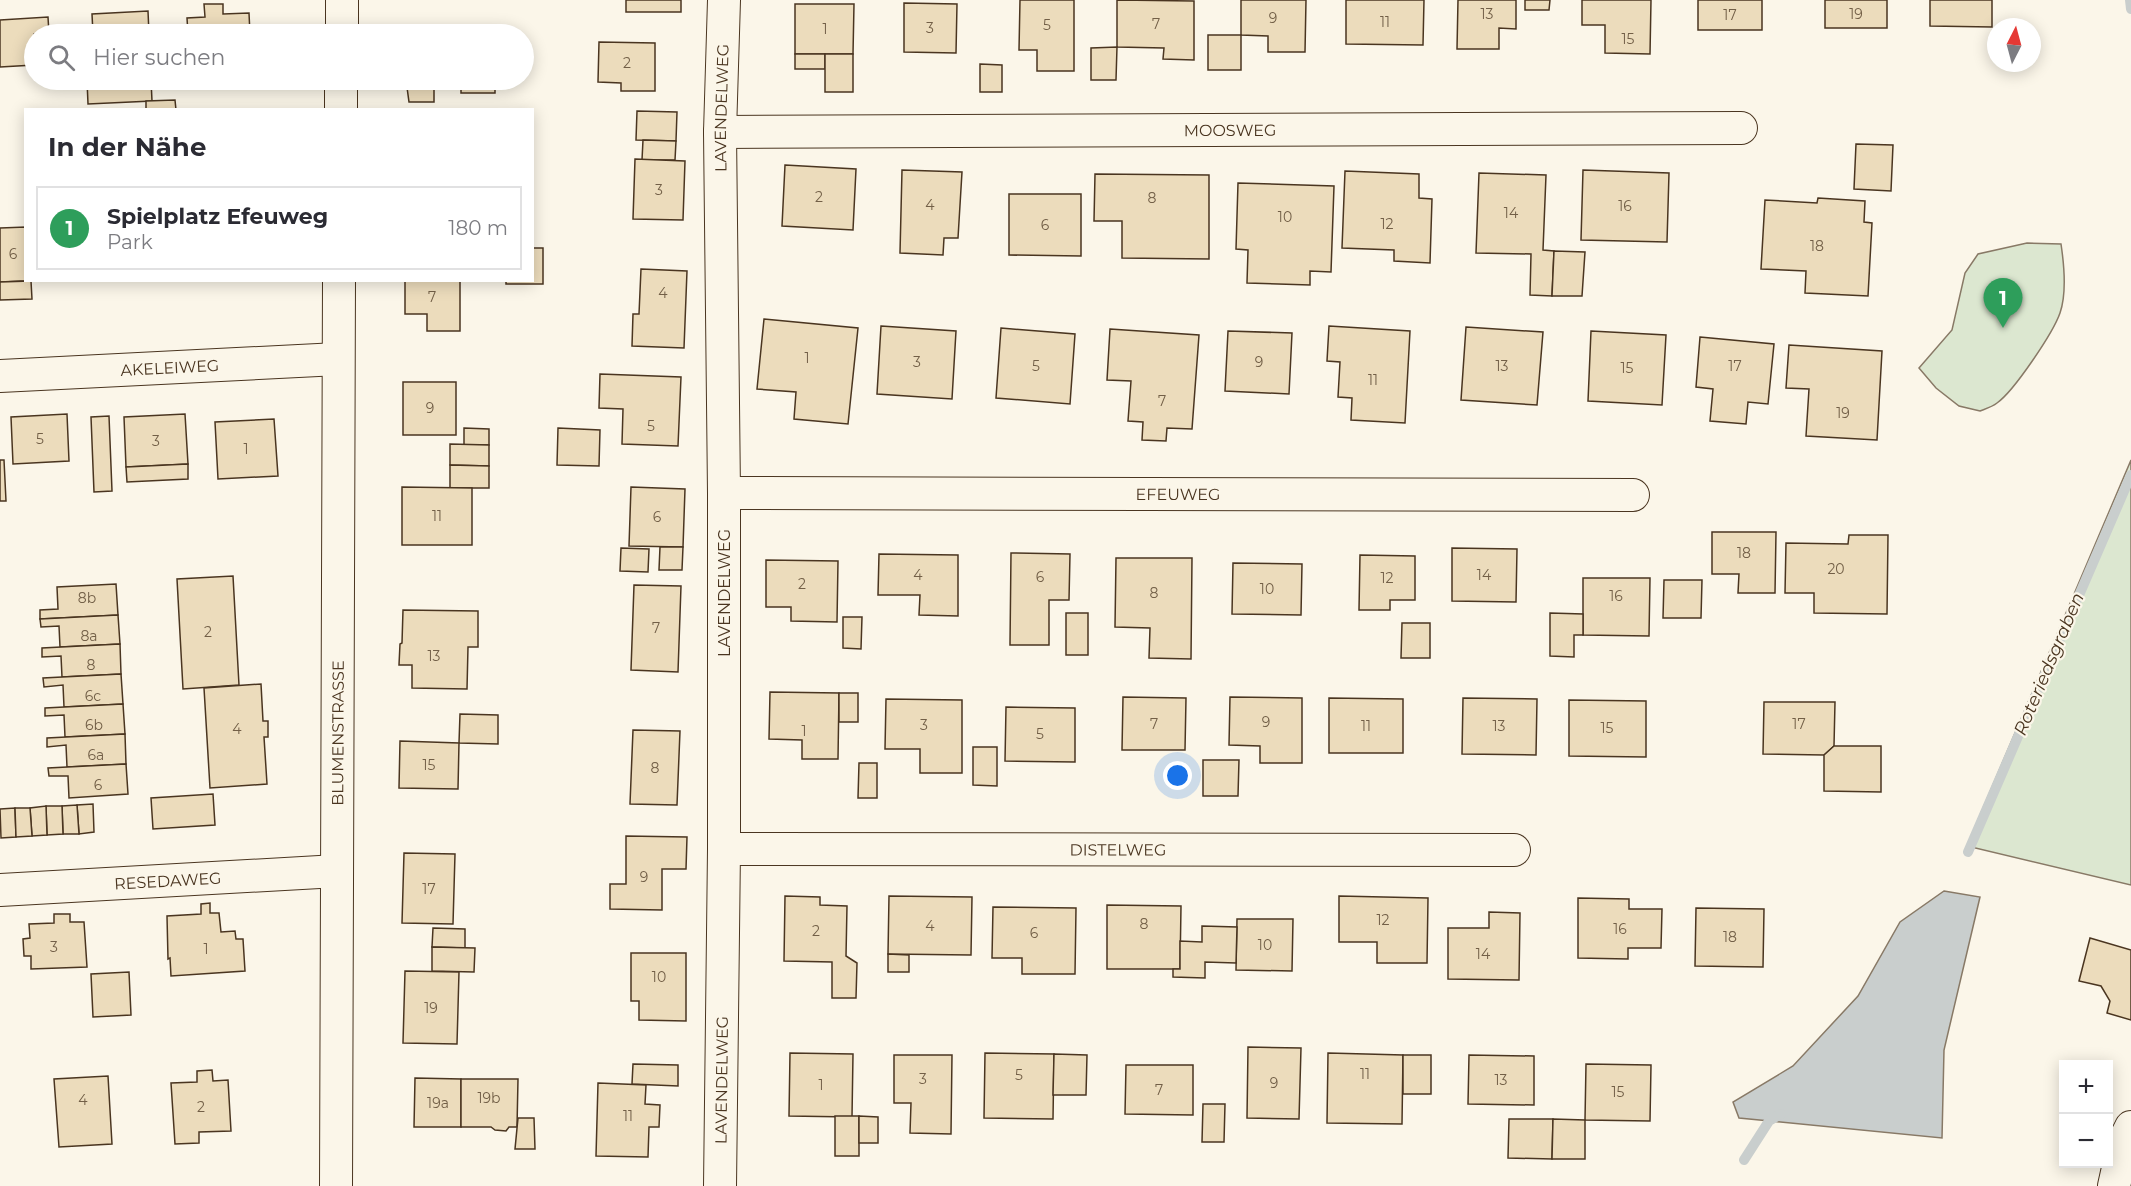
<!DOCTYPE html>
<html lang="de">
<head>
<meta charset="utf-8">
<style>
	body { margin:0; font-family:Montserrat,sans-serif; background:#f2f2f3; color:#2b2b33 }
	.controls { position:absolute; right:18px; bottom:18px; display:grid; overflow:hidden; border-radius:0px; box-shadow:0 3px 15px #0003 }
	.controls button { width:54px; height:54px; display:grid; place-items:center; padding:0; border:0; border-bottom:2px solid #e1e1e2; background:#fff; color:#2b2b33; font:30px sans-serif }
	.compass { position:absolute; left:1987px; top:18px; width:54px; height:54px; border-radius:50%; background:#fff; box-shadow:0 3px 15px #0003; rotate:6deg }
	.you { position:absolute; left:1178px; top:776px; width:21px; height:21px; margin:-15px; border:4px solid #fff; border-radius:50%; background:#1a73e8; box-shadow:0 0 0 9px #1a73e833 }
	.badge { display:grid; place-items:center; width:39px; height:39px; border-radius:50%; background:#c62828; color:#fff; font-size:20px; font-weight:700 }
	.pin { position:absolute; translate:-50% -50px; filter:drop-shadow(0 2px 3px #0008) }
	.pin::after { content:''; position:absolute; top:32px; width:21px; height:18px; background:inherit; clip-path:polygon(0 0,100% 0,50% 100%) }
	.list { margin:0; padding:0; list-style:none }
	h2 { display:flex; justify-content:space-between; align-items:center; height:78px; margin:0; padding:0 24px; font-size:26px }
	h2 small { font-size:20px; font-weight:400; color:#7c7c81 }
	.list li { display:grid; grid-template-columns:39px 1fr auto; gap:18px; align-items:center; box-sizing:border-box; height:84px; margin:0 12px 12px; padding:0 12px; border:2px solid #e1e1e2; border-radius:0px }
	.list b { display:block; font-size:22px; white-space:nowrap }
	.list p { margin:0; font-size:20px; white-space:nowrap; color:#7c7c81 }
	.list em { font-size:20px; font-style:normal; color:#7c7c81 }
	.icon { flex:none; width:33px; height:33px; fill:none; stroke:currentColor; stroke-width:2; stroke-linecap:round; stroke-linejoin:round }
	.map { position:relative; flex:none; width:2131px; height:1186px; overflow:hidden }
	.search { position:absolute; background:#fff; box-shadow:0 3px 15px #0003; left:24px; top:24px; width:510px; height:66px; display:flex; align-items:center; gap:15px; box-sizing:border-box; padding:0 21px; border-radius:33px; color:#7c7c81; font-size:22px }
	.panel { position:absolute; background:#fff; box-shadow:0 3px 15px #0003; left:24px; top:108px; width:510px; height:174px; border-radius:0px }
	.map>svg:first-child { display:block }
	.green { fill:#dce7d0; stroke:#887966; stroke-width:1.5 }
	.water { fill:#c9cecd; stroke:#887966; stroke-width:1.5 }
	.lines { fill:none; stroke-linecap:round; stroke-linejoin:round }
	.stream { stroke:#c9cecd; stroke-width:10 }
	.building { fill:#ecdcbc; stroke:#4a3520; stroke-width:1.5 }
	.street-casing { stroke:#4a3520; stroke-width:34 }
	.street { stroke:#fbf6e9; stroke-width:32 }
	.labels { text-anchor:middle; stroke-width:4.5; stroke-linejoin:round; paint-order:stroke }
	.number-label { font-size:14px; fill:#725f47 }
	.street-label { font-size:16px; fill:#4a3520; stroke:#fbf6e9 }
	.water-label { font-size:18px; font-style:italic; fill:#4a3520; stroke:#fbf6e9 }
</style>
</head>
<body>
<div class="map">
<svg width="2131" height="1186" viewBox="0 0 2131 1186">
	<rect width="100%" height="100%" fill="#fbf6e9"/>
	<g class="green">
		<path d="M2027,243L2061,244C2064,264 2067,293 2060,313C2053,333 2014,391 1997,403C1992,407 1985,409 1980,411L1959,406L1936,388L1919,368L1952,330L1965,273L1978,254Z"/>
		<path d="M2131,460V885L1967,846Z"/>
	</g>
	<path class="water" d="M1944,891L1980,897L1944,1050L1942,1138L1739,1118L1733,1102L1793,1066L1858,996L1900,922Z"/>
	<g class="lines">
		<g class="stream">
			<path d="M2130,0L2131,9"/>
			<path d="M1968,852L2131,475"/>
			<path d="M1744,1160L1769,1121L1781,1114"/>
		</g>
	</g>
	<g class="building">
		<rect x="626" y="0" width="55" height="12"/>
		<path d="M1020,0H1074V71H1037V50H1019Z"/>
		<path d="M1117,0L1194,1V60L1163,59L1164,48L1117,47Z"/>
		<path d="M1241,0H1306L1305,52H1268V36L1241,35Z"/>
		<path d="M1346,0H1424L1423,45L1346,44Z"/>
		<path d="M1458,0H1516V29L1499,28V49H1457Z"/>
		<path d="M1525,0H1550L1549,10H1525Z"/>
		<path d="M1582,0H1651L1650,54L1605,53V25H1582Z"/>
		<rect x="1698" y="0" width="64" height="30"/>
		<rect x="1825" y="0" width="62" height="28"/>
		<path d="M1930,0H1992V27L1930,26Z"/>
		<path d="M904,3L957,4L956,53L904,52Z"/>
		<path d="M204,4H223V14L249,13L250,34H188L187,18L205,17Z"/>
		<path d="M795,4H854L853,54H795Z"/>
		<path d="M148,11L149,34H93L92,14Z"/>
		<path d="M48,17L49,34H34V65L0,67V20Z"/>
		<path d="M448,29V34H434V30Z"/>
		<rect x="1208" y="35" width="33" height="35"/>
		<path d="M599,42L655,43V91H621V83L598,82Z"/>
		<path d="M1117,47L1116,80H1091V48Z"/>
		<rect x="795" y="54" width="30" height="15"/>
		<rect x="825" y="54" width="28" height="38"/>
		<path d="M980,64L1002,65V92H980Z"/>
		<path d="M87,80H151L152,101L88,104Z"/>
		<path d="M406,80H461V87H434V102H409Z"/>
		<rect x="461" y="80" width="34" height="13"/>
		<path d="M175,100L176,110H146V101Z"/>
		<path d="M637,111L677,112L676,141L636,140Z"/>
		<path d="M643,140L676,141L675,160H642Z"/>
		<path d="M1856,144L1893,145L1891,191L1854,189Z"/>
		<path d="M635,159L685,161L683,220L633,219Z"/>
		<path d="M785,165L856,169L853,230L782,226Z"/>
		<path d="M902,170L962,172L958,238H944L943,255L900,253Z"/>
		<path d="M1583,170L1669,173L1667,242L1581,240Z"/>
		<path d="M1345,171L1419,174V198L1432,199L1430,263L1394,261V250L1342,248Z"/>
		<path d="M1479,173L1546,175L1543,250L1554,251L1552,296L1530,295L1531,254L1476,253Z"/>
		<path d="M1095,174L1209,175V259L1122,258V221H1094Z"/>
		<path d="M1238,183L1334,186L1331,272L1310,271V285L1247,283L1248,250L1236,249Z"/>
		<path d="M1009,194H1081V256L1009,255Z"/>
		<path d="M1818,198L1865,201L1864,222L1872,223L1868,296L1805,293L1806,271L1761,269L1765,200L1817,203Z"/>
		<path d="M26,227V280H42L0,282V228Z"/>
		<path d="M532,248H543V284H506V280H532Z"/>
		<path d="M1554,251L1585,252L1582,296H1552Z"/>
		<path d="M641,269L687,271L684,348L632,346L633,314H639Z"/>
		<path d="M405,280H460V331H427V314H405Z"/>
		<path d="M31,281L32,299L0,300V282Z"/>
		<path d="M764,319L858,328L848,424L794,419L796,392L757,389Z"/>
		<path d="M881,326L956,331L952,399L877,394Z"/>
		<path d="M1329,326L1410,331L1405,423L1351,420L1352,398L1338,397L1340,362L1327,361Z"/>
		<path d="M1466,327L1543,332L1537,405L1461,400Z"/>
		<path d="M1001,328L1075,334L1070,404L996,398Z"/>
		<path d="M1110,329L1199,335L1192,429L1167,428L1166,441L1142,440L1143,422L1128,421L1131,381L1107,380Z"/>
		<path d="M1228,331L1292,333L1289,394L1225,391Z"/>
		<path d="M1591,331L1666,335L1662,405L1588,401Z"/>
		<path d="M1700,337L1774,344L1768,404L1748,402L1746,424L1710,421L1713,389L1696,387Z"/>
		<path d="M1789,345L1882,351L1877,440L1806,436L1809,389L1786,388Z"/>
		<path d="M600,374L681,377L678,446L622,444L623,409L599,408Z"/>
		<rect x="403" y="382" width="53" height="53"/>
		<path d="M67,414L69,461L13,464L11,417Z"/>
		<path d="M185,414L188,464L126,467L124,417Z"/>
		<path d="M109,416L112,491L94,492L91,417Z"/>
		<path d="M274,419L278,476L218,479L215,422Z"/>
		<path d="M464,428L489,429V445H464Z"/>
		<path d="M558,428L600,430L599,466L557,465Z"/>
		<path d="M450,444L489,445V466L450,465Z"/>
		<path d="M0,460H4L6,501H0Z"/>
		<path d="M188,464V479L127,482L126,467Z"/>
		<path d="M450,465L489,466V488H450Z"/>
		<path d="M402,487L472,488V545H402Z"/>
		<path d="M631,487L685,489L683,547L629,546Z"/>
		<path d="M1712,532H1776L1775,593H1738L1739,574H1712Z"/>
		<path d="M1849,535H1888L1887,614L1814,613V593H1785L1786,543L1848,544Z"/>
		<path d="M660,547H683L682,570H659Z"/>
		<path d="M621,548L649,549L648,572L620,571Z"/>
		<path d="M1452,548L1517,549L1516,602L1452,601Z"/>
		<path d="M1011,553L1070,554L1069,600H1049V645H1010Z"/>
		<path d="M879,554L958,555V616L919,615L920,595H878Z"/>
		<path d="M1360,555L1415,556V600H1390V610H1359Z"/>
		<path d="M1116,558H1192L1191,659L1149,658L1150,628L1115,627Z"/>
		<path d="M766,560L838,561L837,622L791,621V607H766Z"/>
		<path d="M1233,563L1302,564L1301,615L1232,614Z"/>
		<path d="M233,576L239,685L183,689L177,579Z"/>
		<path d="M1583,578H1650L1649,636L1583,635Z"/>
		<path d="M1664,580H1702L1701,618H1663Z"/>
		<path d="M116,584L118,615L40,619V610L58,609L57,587Z"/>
		<path d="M634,585L681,586L678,672L631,670Z"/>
		<path d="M403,610L478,611V647H468L467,689L412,688V665H399L400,644L402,643Z"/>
		<rect x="1066" y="613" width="22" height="42"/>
		<path d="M1550,613L1583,614V635H1574V657L1550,656Z"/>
		<path d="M118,615L120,644L60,647L59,626L41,627L40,619Z"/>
		<path d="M843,617H862L861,649L843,648Z"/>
		<path d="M1402,623H1430V658H1401Z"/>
		<path d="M120,644L121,674L62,677L61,656L42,657V648Z"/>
		<path d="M121,674L123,704L64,707L63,685L44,687L43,678Z"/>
		<path d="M261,684L263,721H268V737H264L267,784L210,788L204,688Z"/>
		<path d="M770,692L839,693L838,759H802V740L769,739Z"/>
		<rect x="839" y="693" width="19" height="29"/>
		<path d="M1123,697L1186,698L1185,750H1122Z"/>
		<path d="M1230,697L1302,698V763H1260V746L1229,745Z"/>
		<path d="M1329,698L1403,699V753H1329Z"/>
		<path d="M1463,698L1537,699L1536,755L1462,754Z"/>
		<path d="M886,699L962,700V773H920V749H885Z"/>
		<path d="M1569,700L1646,701V757L1569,756Z"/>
		<path d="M1764,702H1835L1834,746L1824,755L1763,754Z"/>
		<path d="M123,704L125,734L65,737L64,715L45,716V708Z"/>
		<path d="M1006,707L1075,708V762L1005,761Z"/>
		<path d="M460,714L498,715V744L459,743Z"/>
		<path d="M633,730L680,731L677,805L630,804Z"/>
		<path d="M125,734L126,764L67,767L66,745L47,747V738Z"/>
		<path d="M400,741L459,743L458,789L399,788Z"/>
		<path d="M1834,746H1881V792L1824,791V755Z"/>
		<path d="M973,747H997V786L973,785Z"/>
		<path d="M1203,760H1239L1238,796H1203Z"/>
		<path d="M859,763H877V798H858Z"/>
		<path d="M126,764L128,794L69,798L68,776H49L48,768Z"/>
		<path d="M213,794L215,825L153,829L151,798Z"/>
		<path d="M93,804L94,832L79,834L77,805Z"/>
		<path d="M77,805L79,834H63L62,806Z"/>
		<path d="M46,806H62L63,834L47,835Z"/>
		<path d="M46,806L47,835L32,836L30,808Z"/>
		<path d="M15,808L16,837L1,838L0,809Z"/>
		<path d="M15,808H30L32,836L16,837Z"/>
		<path d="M626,836L687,837L686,869H662V910L610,909V884H626Z"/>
		<path d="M404,853L455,854L453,924L402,923Z"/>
		<path d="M785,896L820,897V905L847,906L846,956L857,963L856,998H832V962L784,961Z"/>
		<path d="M889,896L972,897L971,955L888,954Z"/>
		<path d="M1339,896L1428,898L1427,963H1377V942H1339Z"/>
		<path d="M1578,898L1629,899V909H1662L1661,948H1628V959L1578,958Z"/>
		<path d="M210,903V913H219L221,932L235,931L236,939H243L245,971L171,976L170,958L168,959L167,916L201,914V904Z"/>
		<path d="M1107,905L1181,906L1180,969H1107Z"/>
		<path d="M993,907L1076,908L1075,974H1022V958H992Z"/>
		<path d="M1696,908L1764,909L1763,967L1695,966Z"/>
		<path d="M1489,912L1520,913L1519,980L1448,979V928H1489Z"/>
		<path d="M54,914H70V922H84L87,967L31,969V956H24L23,939L30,938L29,924L54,923Z"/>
		<path d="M1237,919H1293L1292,971L1236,970Z"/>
		<path d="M1202,926L1237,927L1236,963L1205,962V978L1173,977V969H1180V941L1202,942Z"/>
		<path d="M433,928L465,929V948L432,947Z"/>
		<path d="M2090,938L2131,950V1020L2107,1013L2110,1001L2101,986L2079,981Z"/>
		<path d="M432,947L475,948L474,972L432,971Z"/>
		<path d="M631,953H686V1021L639,1020V1001H631Z"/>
		<path d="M888,954L909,955V972H888Z"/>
		<path d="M405,971L459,972L457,1044L403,1043Z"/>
		<path d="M129,972L131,1015L93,1017L91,974Z"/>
		<path d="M1248,1047L1301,1048L1299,1119L1247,1118Z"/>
		<path d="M790,1053L853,1054L852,1117L789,1116Z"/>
		<path d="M985,1053L1054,1054L1053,1119L984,1118Z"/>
		<path d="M1328,1053L1403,1055L1402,1124L1327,1123Z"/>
		<path d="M1054,1054L1087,1055L1086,1095H1053Z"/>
		<path d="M894,1055H952L951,1134L910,1133L911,1103H894Z"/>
		<rect x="1403" y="1055" width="28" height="39"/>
		<path d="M1469,1055L1534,1056V1105L1468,1104Z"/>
		<path d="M633,1064L678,1065V1086L632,1084Z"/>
		<path d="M1586,1064L1651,1065L1650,1121L1585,1120Z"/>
		<path d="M1126,1065H1193V1115L1125,1114Z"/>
		<path d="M212,1070L213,1081L228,1080L231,1131L199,1132V1143L175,1144L171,1083L197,1082V1071Z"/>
		<path d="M108,1076L112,1144L59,1147L54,1079Z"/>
		<path d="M415,1078L461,1079V1127H414Z"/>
		<path d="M461,1079H518L517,1127H509L506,1131L495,1130L491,1127H461Z"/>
		<path d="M598,1083L646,1085L645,1104L660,1105L659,1127H649L648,1157L596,1156Z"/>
		<path d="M1203,1104H1225L1224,1142H1202Z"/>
		<rect x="835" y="1116" width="24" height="40"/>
		<path d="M859,1116L878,1117V1143H859Z"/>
		<path d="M518,1118H534L535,1149H515Z"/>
		<path d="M1509,1119H1553L1552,1159L1508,1158Z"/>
		<path d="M1553,1119L1585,1120V1159H1552Z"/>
	</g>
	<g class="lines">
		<defs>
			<g id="street">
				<path d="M342,34V0"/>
				<path d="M341,110V80"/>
				<path id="s1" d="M720,132L1741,128"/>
				<path id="s2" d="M0,376L338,359"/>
				<path id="s3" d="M724,493L1633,495"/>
				<path id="s4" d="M724,849L1514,850"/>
				<path id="s5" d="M0,890L337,871"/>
				<path id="s6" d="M336,1186L339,280"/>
				<path id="s7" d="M720,1186L724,849V493L720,132L724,0"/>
				<path d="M2114,1186L2124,1141L2131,1127"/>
			</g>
		</defs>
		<use href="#street" class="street-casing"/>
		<use href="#street" class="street"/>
	</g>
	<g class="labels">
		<g class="number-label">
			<text x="1487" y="19">13</text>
			<text x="1856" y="19">19</text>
			<text x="1730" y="20">17</text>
			<text x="1273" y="23">9</text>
			<text x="1385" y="27">11</text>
			<text x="1156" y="29">7</text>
			<text x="1047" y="30">5</text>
			<text x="930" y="33">3</text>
			<text x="825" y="34">1</text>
			<text x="1628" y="44">15</text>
			<text x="627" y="68">2</text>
			<text x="659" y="195">3</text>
			<text x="819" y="202">2</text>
			<text x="1152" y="203">8</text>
			<text x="930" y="210">4</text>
			<text x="1625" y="211">16</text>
			<text x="1511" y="218">14</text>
			<text x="1285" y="222">10</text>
			<text x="1387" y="229">12</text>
			<text x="1045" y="230">6</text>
			<text x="1817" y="251">18</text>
			<text x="13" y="259">6</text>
			<text x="663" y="298">4</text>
			<text x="432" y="302">7</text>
			<text x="807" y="363">1</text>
			<text x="917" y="367">3</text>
			<text x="1259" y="367">9</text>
			<text x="1036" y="371">5</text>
			<text x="1502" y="371">13</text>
			<text x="1735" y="371">17</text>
			<text x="1627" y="373">15</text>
			<text x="1373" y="385">11</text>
			<text x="1162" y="406">7</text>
			<text x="430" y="413">9</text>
			<text x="1843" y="418">19</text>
			<text x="651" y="431">5</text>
			<text x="40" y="444">5</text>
			<text x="156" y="446">3</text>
			<text x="246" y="454">1</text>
			<text x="437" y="521">11</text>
			<text x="657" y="522">6</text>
			<text x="1744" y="558">18</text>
			<text x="1836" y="574">20</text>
			<text x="918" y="580">4</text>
			<text x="1484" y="580">14</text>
			<text x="1040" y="582">6</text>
			<text x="1387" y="583">12</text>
			<text x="802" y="589">2</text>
			<text x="1267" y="594">10</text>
			<text x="1154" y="598">8</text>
			<text x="1616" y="601">16</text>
			<text x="87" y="603">8b</text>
			<text x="656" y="633">7</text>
			<text x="208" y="637">2</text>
			<text x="89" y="641">8a</text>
			<text x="434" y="661">13</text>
			<text x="91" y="670">8</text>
			<text x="93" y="701">6c</text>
			<text x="1266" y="727">9</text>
			<text x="1154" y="729">7</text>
			<text x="1799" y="729">17</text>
			<text x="94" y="730">6b</text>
			<text x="924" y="730">3</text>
			<text x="1366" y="731">11</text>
			<text x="1499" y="731">13</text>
			<text x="1607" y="733">15</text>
			<text x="237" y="734">4</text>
			<text x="804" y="736">1</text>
			<text x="1040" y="739">5</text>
			<text x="96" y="760">6a</text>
			<text x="429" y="770">15</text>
			<text x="655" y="773">8</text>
			<text x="98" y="790">6</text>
			<text x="644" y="882">9</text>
			<text x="429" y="894">17</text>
			<text x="1383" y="925">12</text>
			<text x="1144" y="929">8</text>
			<text x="930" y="931">4</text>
			<text x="1620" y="934">16</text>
			<text x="816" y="936">2</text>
			<text x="1034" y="938">6</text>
			<text x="1730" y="942">18</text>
			<text x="1265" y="950">10</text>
			<text x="54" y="952">3</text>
			<text x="206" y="954">1</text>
			<text x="1483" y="959">14</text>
			<text x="659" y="982">10</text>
			<text x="431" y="1013">19</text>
			<text x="1365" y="1079">11</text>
			<text x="1019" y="1080">5</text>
			<text x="923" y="1084">3</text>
			<text x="1501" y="1085">13</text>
			<text x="1274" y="1088">9</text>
			<text x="821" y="1090">1</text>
			<text x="1159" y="1095">7</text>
			<text x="1618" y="1097">15</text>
			<text x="489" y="1103">19b</text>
			<text x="83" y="1105">4</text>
			<text x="438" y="1108">19a</text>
			<text x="201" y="1112">2</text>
			<text x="628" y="1121">11</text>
		</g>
		<g class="street-label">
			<text dy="6" stroke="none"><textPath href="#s7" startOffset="1078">LAVENDELWEG</textPath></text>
			<text dy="6" stroke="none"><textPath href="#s1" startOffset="510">MOOSWEG</textPath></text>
			<text dy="6" stroke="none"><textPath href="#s2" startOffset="170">AKELEIWEG</textPath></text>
			<text dy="6" stroke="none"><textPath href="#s3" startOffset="454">EFEUWEG</textPath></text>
			<text transform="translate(724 593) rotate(-90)" y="6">LAVENDELWEG</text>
			<text dy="6" stroke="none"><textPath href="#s6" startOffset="453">BLUMENSTRASSE</textPath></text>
			<text dy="6" stroke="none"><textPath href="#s4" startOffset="394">DISTELWEG</textPath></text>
			<text dy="6" stroke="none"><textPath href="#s5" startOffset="168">RESEDAWEG</textPath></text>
			<text dy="6" stroke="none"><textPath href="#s7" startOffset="106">LAVENDELWEG</textPath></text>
		</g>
		<g class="water-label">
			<text transform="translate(2049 664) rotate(-67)" y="6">Roteriedsgraben</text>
		</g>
	</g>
</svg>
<div class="controls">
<button>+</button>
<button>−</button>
</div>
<svg class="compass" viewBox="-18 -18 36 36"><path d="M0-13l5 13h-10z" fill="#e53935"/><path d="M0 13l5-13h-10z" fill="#7c7c81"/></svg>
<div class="you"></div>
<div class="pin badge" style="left:2003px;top:328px;background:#2e9e5b">1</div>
<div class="search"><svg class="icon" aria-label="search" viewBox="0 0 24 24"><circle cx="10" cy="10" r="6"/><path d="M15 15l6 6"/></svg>Hier suchen</div>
<section class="panel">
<h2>In der Nähe<small></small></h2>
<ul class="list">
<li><span class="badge" style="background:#2e9e5b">1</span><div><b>Spielplatz Efeuweg</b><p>Park</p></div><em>180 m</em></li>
</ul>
</section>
</div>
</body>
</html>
